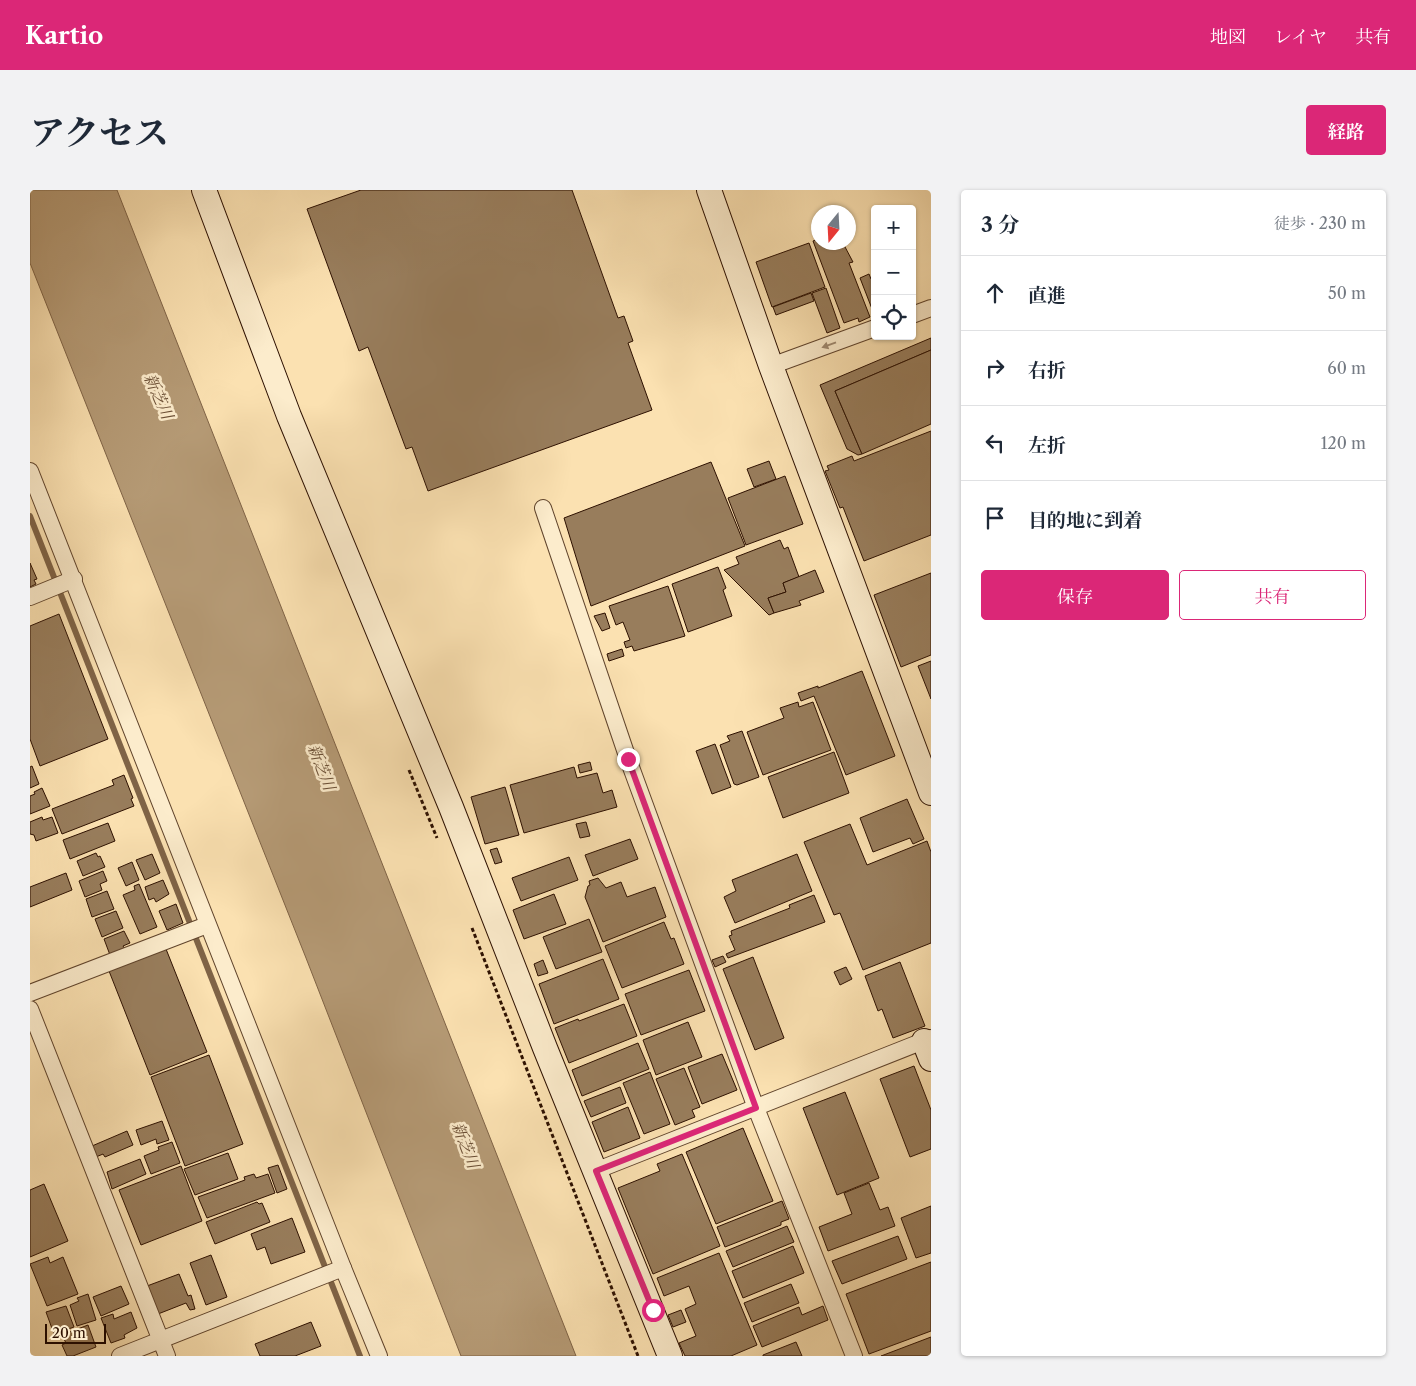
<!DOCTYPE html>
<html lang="ja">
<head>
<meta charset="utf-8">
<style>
	body { margin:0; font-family:"Libre Caslon Text","Noto Serif JP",serif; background:#f2f2f3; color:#1f2937 }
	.controls { position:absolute; right:15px; top:15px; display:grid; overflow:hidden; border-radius:5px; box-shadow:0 1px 4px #0004 }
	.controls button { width:45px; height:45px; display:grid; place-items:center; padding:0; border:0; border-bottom:1px solid #e0e1e3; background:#fff; color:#1f2937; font:25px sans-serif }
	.compass { position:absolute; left:781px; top:15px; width:45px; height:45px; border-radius:50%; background:#fff; box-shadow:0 1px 4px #0004; rotate:198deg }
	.scale { position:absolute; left:15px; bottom:12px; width:61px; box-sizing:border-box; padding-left:5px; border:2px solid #2d1000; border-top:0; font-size:14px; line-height:18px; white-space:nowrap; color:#2d1000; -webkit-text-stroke:4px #fceccc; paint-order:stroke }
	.stop { position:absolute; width:15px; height:15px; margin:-11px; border:4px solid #db2777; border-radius:50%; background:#fff }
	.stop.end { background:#db2777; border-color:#fff; box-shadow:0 1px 5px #0008 }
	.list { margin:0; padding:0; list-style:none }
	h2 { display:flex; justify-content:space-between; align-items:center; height:65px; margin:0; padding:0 20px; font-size:21px }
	h2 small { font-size:16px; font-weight:400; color:#747a83 }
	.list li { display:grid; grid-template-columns:32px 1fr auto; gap:15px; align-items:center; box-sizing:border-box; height:75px; padding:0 20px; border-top:1px solid #e0e1e3 }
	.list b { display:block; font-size:19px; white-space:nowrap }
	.list em { font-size:16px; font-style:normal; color:#747a83 }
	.actions { display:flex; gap:10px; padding:15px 20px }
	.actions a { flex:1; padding:11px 0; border:1px solid #db2777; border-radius:5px; text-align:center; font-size:18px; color:#db2777 }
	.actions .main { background:#db2777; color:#fff }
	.icon { flex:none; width:28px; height:28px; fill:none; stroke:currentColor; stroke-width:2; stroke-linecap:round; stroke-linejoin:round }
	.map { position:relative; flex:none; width:901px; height:1166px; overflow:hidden; border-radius:5px }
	header { display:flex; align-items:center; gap:30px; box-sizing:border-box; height:70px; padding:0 25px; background:#db2777; color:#fff }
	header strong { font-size:24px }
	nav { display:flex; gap:28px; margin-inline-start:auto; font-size:18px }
	.intro { display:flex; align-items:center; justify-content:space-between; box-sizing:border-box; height:120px; padding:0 30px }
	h1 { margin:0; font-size:35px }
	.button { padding:12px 22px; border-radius:5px; background:#db2777; color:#fff; font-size:18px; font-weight:700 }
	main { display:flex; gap:30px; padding:0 30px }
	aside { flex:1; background:#fff; border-radius:5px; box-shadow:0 1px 4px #0004 }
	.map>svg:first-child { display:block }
	.water { fill:#b59a75; stroke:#7f6346 }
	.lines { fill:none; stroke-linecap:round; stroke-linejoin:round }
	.stream { stroke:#7f6346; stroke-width:6 }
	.building { fill:#987d5c; stroke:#2d1000 }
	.street-casing { stroke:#60442c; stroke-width:18 }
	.secondary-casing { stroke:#2d1000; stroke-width:26 }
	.path { stroke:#2d1000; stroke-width:3; stroke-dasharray:4 2.5; stroke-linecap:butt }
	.street { stroke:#fceccc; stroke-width:16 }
	.secondary { stroke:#fceccc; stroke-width:24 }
	.oneway { fill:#9f8970 }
	.route { stroke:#db2777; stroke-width:6 }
	.labels { text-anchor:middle; stroke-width:5; stroke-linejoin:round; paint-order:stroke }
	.water-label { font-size:16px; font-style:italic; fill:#6a4e35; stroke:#fceccc }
</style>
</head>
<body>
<header>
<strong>Kartio</strong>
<nav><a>地図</a><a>レイヤ</a><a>共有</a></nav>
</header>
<div class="intro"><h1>アクセス</h1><a class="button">経路</a></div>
<main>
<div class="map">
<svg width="901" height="1166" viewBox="0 0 901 1166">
	<rect width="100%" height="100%" fill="#fbe1b1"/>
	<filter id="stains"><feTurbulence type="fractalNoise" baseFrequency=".004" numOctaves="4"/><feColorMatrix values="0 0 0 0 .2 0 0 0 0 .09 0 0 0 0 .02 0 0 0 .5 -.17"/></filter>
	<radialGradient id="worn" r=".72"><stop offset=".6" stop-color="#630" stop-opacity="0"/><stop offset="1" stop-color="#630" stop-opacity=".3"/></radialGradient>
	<path class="water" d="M0,0H87L546,1166H431L276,768L0,73Z"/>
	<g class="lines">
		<path class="stream" d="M0,326L330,1166"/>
	</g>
	<g class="building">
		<path d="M331,0H542L588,128L594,126L603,151L598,153L622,220L398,301L382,257L376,259L338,157L329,161L277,19Z"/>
		<path d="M788,49V52H815L814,55L823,72L819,73L840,127L829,132L828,128L814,133L783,51Z"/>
		<path d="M779,53L795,97L742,117L726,72Z"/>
		<path d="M839,84L841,89L845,88L844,124L830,88Z"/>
		<path d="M796,98L810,138L797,143L782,103Z"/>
		<path d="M781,103L784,111L746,125L743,117Z"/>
		<path d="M901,148V160L805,201L832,264L828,265L817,259L790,195Z"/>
		<path d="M901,160V234L832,264L805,201Z"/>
		<path d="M901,241V345L834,371L813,317L810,318L795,281L799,280L797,276L822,266L824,271Z"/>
		<path d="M739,271L746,289L724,297L717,279Z"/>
		<path d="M681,272L715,356L561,416L534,328Z"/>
		<path d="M755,286L773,334L716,355L698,308Z"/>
		<path d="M750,350L754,359L758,357L769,387L753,393L756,402L738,408L744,423L739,425L694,380L709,374L706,367Z"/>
		<path d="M0,373L7,389L4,390L6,394L0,397Z"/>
		<path d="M688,377L696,398L693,400L702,426L658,442L642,394Z"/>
		<path d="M785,380L794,402L769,411L771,415L744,423L738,408L756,402L753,393Z"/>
		<path d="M901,383V465L871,477L844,405Z"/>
		<path d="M638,396L655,446L604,461L602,456L596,458L594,452L600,450L593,432L586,435L579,416Z"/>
		<path d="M575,423L580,438L572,441L564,426Z"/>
		<path d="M29,424L78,549L10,576L0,549V436Z"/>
		<path d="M592,459L594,466L579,471L577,464Z"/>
		<path d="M901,471V509L888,476Z"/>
		<path d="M832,481L865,566L816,585L784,506L771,511L768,503L788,496V498Z"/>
		<path d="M768,512L769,517L783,512L801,560L733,585L717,542L754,528L750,518Z"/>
		<path d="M712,541L729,587L707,595L704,594L690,555L700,551L697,546Z"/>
		<path d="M685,554L701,597L682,604L666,561Z"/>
		<path d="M804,562L819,603L753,628L738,587Z"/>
		<path d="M560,572L562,580L550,583L548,575Z"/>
		<path d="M2,576L9,594L0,598V577Z"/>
		<path d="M544,577L547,588L567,583L573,603L582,600L587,617L494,643L480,595Z"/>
		<path d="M94,585L103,608L101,609L104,616L32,644L22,619L84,595L82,590Z"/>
		<path d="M475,597L489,645L455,654L441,607Z"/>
		<path d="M12,598L20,616L0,624V606L5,604L4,602Z"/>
		<path d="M877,609L894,649L883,654L880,648L843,662L830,628Z"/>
		<path d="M12,627L13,630L22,627L28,643L6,651L4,645L0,644V632Z"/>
		<path d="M556,632L560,646L550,648L546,634Z"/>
		<path d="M78,633L85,651L40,669L33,650Z"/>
		<path d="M820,634L837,675L897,651L901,662V753L833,780L810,723L804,725L774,652Z"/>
		<path d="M600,649L608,669L563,686L555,665Z"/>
		<path d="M467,658L472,672L465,674L460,660Z"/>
		<path d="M66,663L68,667L70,666L75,677L53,686L47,671Z"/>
		<path d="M122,664L130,683L115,690L106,670Z"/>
		<path d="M767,664L782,701L705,733L694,707L706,701L702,690Z"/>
		<path d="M539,667L548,690L491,711L482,688Z"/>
		<path d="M102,672L109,690L96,696L88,678Z"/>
		<path d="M73,681L77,691L70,694L72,700L55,707L49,691Z"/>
		<path d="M36,683L42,700L0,717V697Z"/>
		<path d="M568,688L576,698L591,692L597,707L625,697L636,727L573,752L555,707L558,696L560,695L559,691Z"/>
		<path d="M133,690L139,704L126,712L124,708L119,710L115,697Z"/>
		<path d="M109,694L127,737L110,744L93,705L105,700L104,696Z"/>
		<path d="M77,701L84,719L62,727L56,709Z"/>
		<path d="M524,704L536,734L494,749L483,720Z"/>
		<path d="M784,705L795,732L698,768L696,764L705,760L699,746L702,745L701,741L760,718L759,715Z"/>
		<path d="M146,714L153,733L137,740L129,721Z"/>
		<path d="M86,721L93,738L72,747L65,729Z"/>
		<path d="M559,729L572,762L526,779L513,747Z"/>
		<path d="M634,732L641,749L644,748L654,774L592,798L575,756Z"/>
		<path d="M94,741L100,753L93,756L95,759L80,765L74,749Z"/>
		<path d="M136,759L177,862L120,885L79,781Z"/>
		<path d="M693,766L696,772L685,777L682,770Z"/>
		<path d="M723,767L754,848L725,860L693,779Z"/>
		<path d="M573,769L589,809L524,834L509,794Z"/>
		<path d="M513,770L518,783L508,786L504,774Z"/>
		<path d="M870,772L895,836L863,848L852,819L848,821L835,786Z"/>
		<path d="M816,777L822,789L810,795L804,782Z"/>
		<path d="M659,780L675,821L611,845L595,804Z"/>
		<path d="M594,814L607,846L539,873L525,838L548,829L549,831Z"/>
		<path d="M658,832L672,867L626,885L613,850Z"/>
		<path d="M608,853L619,879L552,906L542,880Z"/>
		<path d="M692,864L707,900L672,914L658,877Z"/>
		<path d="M179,865L213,954L155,976L121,887Z"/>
		<path d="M884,876L901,920V959L880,967L850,889Z"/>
		<path d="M654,878L670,917L662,920L665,927L645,935L626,889Z"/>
		<path d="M620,882L640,934L614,944L593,893Z"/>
		<path d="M590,897L596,913L561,927L554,911Z"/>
		<path d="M815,902L849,988L807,1005L773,918Z"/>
		<path d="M598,917L610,948L574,962L562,932Z"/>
		<path d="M132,931L139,950L127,954L126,949L111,955L106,940Z"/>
		<path d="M713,938L743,1011L686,1034L656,962Z"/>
		<path d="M97,941L103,955L75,967L73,964L66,967L62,956Z"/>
		<path d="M142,952L150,973L121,984L114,966L129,960L128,957Z"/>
		<path d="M198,963L208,989L165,1005L154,979Z"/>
		<path d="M652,964L690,1056L623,1084L588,998L630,981L627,974Z"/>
		<path d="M110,969L116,984L82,999L77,982Z"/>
		<path d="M248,975L257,999L247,1003L238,978Z"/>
		<path d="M151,976L172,1031L111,1055L89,1000Z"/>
		<path d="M224,984L226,988L238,984L245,1003L177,1028L168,1007L215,990L214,987Z"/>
		<path d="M839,993L850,1020L858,1017L865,1036L798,1061L789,1037L822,1024L814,1003Z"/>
		<path d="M14,994L38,1051L0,1067V1000Z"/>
		<path d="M752,1011L759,1029L751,1032V1035L695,1057L687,1037Z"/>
		<path d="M227,1012L229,1014L232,1013L240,1032L185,1054L176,1032Z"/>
		<path d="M901,1016V1063L886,1068L871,1028Z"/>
		<path d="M262,1028L275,1062L241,1074L235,1057L227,1060L221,1044Z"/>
		<path d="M757,1036L764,1052L703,1077L696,1061Z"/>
		<path d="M868,1046L877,1069L812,1094L802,1071Z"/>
		<path d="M763,1056L774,1083L713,1108L702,1081Z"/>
		<path d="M689,1063L727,1155L701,1166H655L649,1153L666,1146L655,1119L666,1114L659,1096L634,1106L627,1088Z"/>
		<path d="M181,1065L197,1107L176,1115L160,1073Z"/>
		<path d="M18,1067L20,1073L33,1067L48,1104L17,1116L0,1074Z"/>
		<path d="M901,1072V1141L839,1164L816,1104Z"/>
		<path d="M149,1084L158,1106L161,1105L165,1119L160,1120L156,1113L128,1124L117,1096Z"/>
		<path d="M761,1094L769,1113L722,1132L714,1113Z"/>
		<path d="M91,1096L99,1114L71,1126L63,1107Z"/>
		<path d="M58,1104L66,1130L47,1136L40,1115L49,1111L47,1108Z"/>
		<path d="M36,1116L44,1137L24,1144L16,1122Z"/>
		<path d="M793,1116L798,1130L732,1157L723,1136L769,1117L772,1125Z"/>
		<path d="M651,1120L656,1132L643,1137L638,1125Z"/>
		<path d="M101,1122L107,1138L94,1145L95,1148L81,1153L71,1128L83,1124L84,1129Z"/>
		<path d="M281,1132L291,1156L265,1166H230L225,1154Z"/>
		<path d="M58,1135L66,1157L43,1166H37L32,1155L36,1153L32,1145Z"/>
		<path d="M901,1147V1166H851Z"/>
		<path d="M766,1152L772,1166H733V1165Z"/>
	</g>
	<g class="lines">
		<defs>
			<g id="street">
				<path d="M882,125L901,118"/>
				<path d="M741,176L845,138"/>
				<path d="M0,281L313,1078L349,1166"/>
				<path d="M513,318L598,569L726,918L824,1166"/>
				<path d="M0,407L44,389"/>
				<path d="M0,803L177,735"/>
				<path d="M0,819L137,1166"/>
				<path d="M565,981L901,848"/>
				<path d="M90,1166L313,1078"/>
			</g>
			<g id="secondary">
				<path d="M174,0L259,226L421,617L515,858L640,1166"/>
				<path d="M679,0L741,176L901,603"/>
				<path d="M894,851L901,869"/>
			</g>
		</defs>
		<use href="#street" class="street-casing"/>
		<use href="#secondary" class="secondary-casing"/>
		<g class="path">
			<path d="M379,580L407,648"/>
			<path d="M442,738L608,1166"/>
		</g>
		<use href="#street" class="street"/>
		<use href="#secondary" class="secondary"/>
	</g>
	<defs><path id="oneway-solid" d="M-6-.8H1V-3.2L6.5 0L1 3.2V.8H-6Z" transform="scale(1.25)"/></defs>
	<use class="oneway" href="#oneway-solid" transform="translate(799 155) rotate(160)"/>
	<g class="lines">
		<path class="route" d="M598,569L726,918L566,981L623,1120"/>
	</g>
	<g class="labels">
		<g class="water-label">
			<text transform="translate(129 206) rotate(66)" y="6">新芝川</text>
			<text transform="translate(292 577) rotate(69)" y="6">新芝川</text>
			<text transform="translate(436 955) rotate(69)" y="6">新芝川</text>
		</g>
	</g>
	<rect width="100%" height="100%" filter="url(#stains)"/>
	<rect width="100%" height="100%" fill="url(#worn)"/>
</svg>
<div class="controls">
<button>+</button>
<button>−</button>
<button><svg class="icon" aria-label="locate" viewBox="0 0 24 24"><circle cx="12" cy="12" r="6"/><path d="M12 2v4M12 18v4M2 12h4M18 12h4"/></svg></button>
</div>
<svg class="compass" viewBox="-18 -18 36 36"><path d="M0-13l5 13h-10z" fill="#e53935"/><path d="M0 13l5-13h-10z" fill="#747a83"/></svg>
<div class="scale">20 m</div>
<div class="stop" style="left:623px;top:1120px"></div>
<div class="stop end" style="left:598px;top:569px"></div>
</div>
<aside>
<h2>3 分<small>徒歩 · 230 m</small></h2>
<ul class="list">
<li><svg class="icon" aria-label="ahead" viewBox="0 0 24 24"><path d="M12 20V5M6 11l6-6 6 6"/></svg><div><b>直進</b></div><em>50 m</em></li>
<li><svg class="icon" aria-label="right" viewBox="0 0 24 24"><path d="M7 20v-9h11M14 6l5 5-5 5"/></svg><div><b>右折</b></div><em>60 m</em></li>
<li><svg class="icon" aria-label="left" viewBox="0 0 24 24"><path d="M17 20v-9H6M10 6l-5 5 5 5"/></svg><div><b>左折</b></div><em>120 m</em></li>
<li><svg class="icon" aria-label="arrive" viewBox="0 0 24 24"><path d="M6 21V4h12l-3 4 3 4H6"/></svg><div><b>目的地に到着</b></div></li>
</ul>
<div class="actions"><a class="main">保存</a><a>共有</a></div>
</aside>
</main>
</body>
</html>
